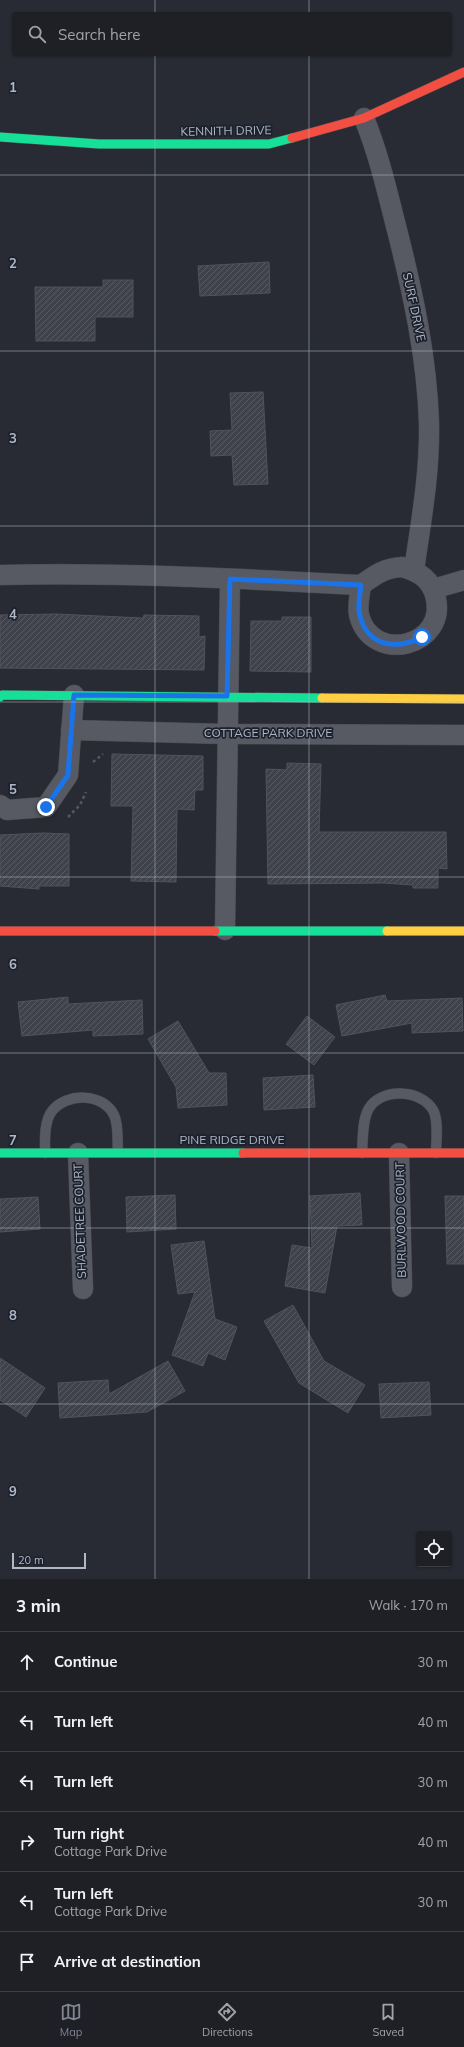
<!DOCTYPE html>
<html lang="en">
<head>
<meta charset="utf-8">
<style>
	body { margin:0; font-family:Mulish,sans-serif; background:#2b2d32; color:#f1f3f6 }
	.controls { position:absolute; right:12px; bottom:12px; display:grid; overflow:hidden; border-radius:4px; box-shadow:0 1px 3px #0004 }
	.controls button { width:36px; height:36px; display:grid; place-items:center; padding:0; border:0; border-bottom:1px solid #3c3e43; background:#1e2026; color:#f1f3f6; font:20px sans-serif }
	.scale { position:absolute; left:12px; bottom:10px; width:74px; box-sizing:border-box; padding-left:4px; border:2px solid #b1b7c5; border-top:0; font-size:11px; line-height:14px; white-space:nowrap; color:#b1b7c5; -webkit-text-stroke:3px #1c212e; paint-order:stroke }
	.stop { position:absolute; width:12px; height:12px; margin:-9px; border:3px solid #1a73e8; border-radius:50%; background:#fff }
	.stop.end { background:#1a73e8; border-color:#fff; box-shadow:0 1px 4px #0008 }
	.list { margin:0; padding:0; list-style:none }
	h2 { display:flex; justify-content:space-between; align-items:center; height:52px; margin:0; padding:0 16px; font-size:17px }
	h2 small { font-size:13px; font-weight:400; color:#a1a3a7 }
	.list li { display:grid; grid-template-columns:26px 1fr auto; gap:12px; align-items:center; box-sizing:border-box; height:60px; padding:0 16px; border-top:1px solid #3c3e43 }
	.list b { display:block; font-size:15px; white-space:nowrap }
	.list p { margin:0; font-size:13px; white-space:nowrap; color:#a1a3a7 }
	.list em { font-size:13px; font-style:normal; color:#a1a3a7 }
	.icon { flex:none; width:22px; height:22px; fill:none; stroke:currentColor; stroke-width:2; stroke-linecap:round; stroke-linejoin:round }
	.map { position:relative; flex:none; width:464px; height:1579px; overflow:hidden }
	.search { position:absolute; background:#1e2026; box-shadow:0 1px 3px #0004; left:12px; right:12px; top:12px; height:44px; display:flex; align-items:center; gap:10px; box-sizing:border-box; padding:0 14px; border-radius:4px; color:#a1a3a7; font-size:15px }
	.sheet { height:412px; background:#1e2026 }
	nav { display:flex; justify-content:space-around; align-items:center; box-sizing:border-box; height:56px; border-top:1px solid #3c3e43; background:#1e2026; font-size:11px; color:#a1a3a7 }
	nav a { display:grid; justify-items:center; gap:2px }
	nav .on { color:#818692 }
	.map>svg:first-child { display:block }
	.building { fill:url(#building-hatch); stroke:#50535b }
	.lines { fill:none; stroke-linecap:round; stroke-linejoin:round }
	.lane-casing { stroke:#44464c; stroke-width:11 }
	.street-casing { stroke:#44464c; stroke-width:21 }
	.fast-casing { stroke:#44464c; stroke-width:10 }
	.slow-casing { stroke:#44464c; stroke-width:10 }
	.jam-casing { stroke:#44464c; stroke-width:10 }
	.path { stroke:#55595f; stroke-width:2.5; stroke-dasharray:3 3; stroke-linecap:butt }
	.lane { stroke:#575a62; stroke-width:10 }
	.street { stroke:#575a62; stroke-width:20 }
	.fast { stroke:#16e098; stroke-width:9 }
	.slow { stroke:#ffcf43; stroke-width:9 }
	.jam { stroke:#f24e42; stroke-width:9 }
	.route { stroke:#1a73e8; stroke-width:5 }
	.grid { fill:none; stroke:#b1b7c5; stroke-width:1; stroke-opacity:0.55 }
	.labels { text-anchor:middle; stroke-width:3.5; stroke-linejoin:round; paint-order:stroke }
	.street-label { font-size:12px; fill:#b1b7c5; stroke:#1c212e }
	.grid-label { font-size:13px; text-anchor:middle; font-weight:bold; fill:#b1b7c5; stroke:#1c212e; stroke-width:3.5; stroke-linejoin:round; paint-order:stroke }
</style>
</head>
<body>
<div class="map">
<svg width="464" height="1579" viewBox="0 0 464 1579">
	<defs>
		<pattern id="building-hatch" width="6" height="6" patternUnits="userSpaceOnUse"><rect width="6" height="6" fill="#3f424a"/><path d="M-1 1l2-2M0 6l6-6M5 7l2-2" fill="none" stroke="#585b63"/></pattern>
	</defs>
	<rect width="100%" height="100%" fill="#282b33"/>
	<g class="building">
		<path d="M269,262L270,293L200,296L198,266Z"/>
		<path d="M103,280H133V317H95V341H36L35,287H103Z"/>
		<path d="M263,392L268,484L234,485L232,455L211,456L210,431L232,430L230,393Z"/>
		<path d="M56,614L143,618L144,615L199,616V637L205,636L204,670L0,668V615Z"/>
		<path d="M282,617H311V672L250,671L251,621H282Z"/>
		<path d="M112,754L203,756V790H195L194,810L177,809L176,882L131,881L133,806H111Z"/>
		<path d="M287,763L321,764L319,832H446L447,869L438,868V888H413V885L384,883L268,884L266,769L287,770Z"/>
		<path d="M43,833L69,834V886H39V889L0,886V835Z"/>
		<path d="M385,995L387,1001L462,998L463,1031L412,1033V1023L342,1036L336,1005Z"/>
		<path d="M68,997V1004L142,1000L143,1034L93,1036V1030L22,1036L18,1002Z"/>
		<path d="M307,1016L335,1037L314,1065L286,1044Z"/>
		<path d="M178,1021L209,1073H226L227,1105L178,1108L176,1087L148,1039Z"/>
		<path d="M313,1075L315,1107L264,1110L263,1078Z"/>
		<path d="M360,1193L362,1225L337,1226L325,1293L285,1286L292,1245L312,1248L310,1196Z"/>
		<path d="M175,1195L176,1229L127,1232L126,1197Z"/>
		<path d="M445,1196H464V1264H447Z"/>
		<path d="M38,1197L40,1229L0,1232V1199Z"/>
		<path d="M204,1241L215,1319L237,1327L225,1360L208,1353L203,1366L172,1355L195,1292L178,1294L171,1245Z"/>
		<path d="M293,1305L324,1361L365,1385L348,1413L299,1383L264,1321Z"/>
		<path d="M0,1358L45,1388L26,1417L0,1400Z"/>
		<path d="M168,1361L185,1391L147,1412L60,1418L58,1383L108,1380L109,1394Z"/>
		<path d="M429,1382L431,1415L381,1418L379,1384Z"/>
	</g>
	<g class="lines">
		<defs>
			<g id="lane">
				<path d="M45,1153C45,1140 44,1121 52,1111C67,1092 103,1093 114,1115C119,1125 117,1140 118,1152"/>
				<path d="M362,1153C363,1140 362,1122 368,1110C380,1087 421,1089 433,1110C439,1121 436,1141 436,1153"/>
			</g>
			<g id="street">
				<path d="M364,118C379,155 387,191 397,230C413,293 427,358 429,423C430,473 421,522 414,570"/>
				<path d="M402,567C417,571 430,578 435,595C450,646 372,666 359,615C357,605 360,595 361,585C375,575 384,568 402,567Z"/>
				<path d="M0,575C120,572 241,579 361,585"/>
				<path d="M433,589L464,580"/>
				<path d="M71,730L226,734L464,735"/>
				<path d="M0,805L7,810L46,807L68,775L74,695"/>
				<path d="M225,930L230,579"/>
				<path d="M78,1153L83,1289"/>
				<path d="M399,1153L402,1287"/>
			</g>
			<g id="fast">
				<path d="M0,137L99,144H269L292,138"/>
				<path d="M0,697L2,695L322,698"/>
				<path d="M215,931H387"/>
				<path d="M0,1153H243"/>
			</g>
			<g id="slow">
				<path d="M322,698L464,699"/>
				<path d="M387,931H464"/>
			</g>
			<g id="jam">
				<path d="M292,138L364,118L464,72"/>
				<path d="M0,931H215"/>
				<path d="M243,1153H464"/>
			</g>
		</defs>
		<use href="#lane" class="lane-casing"/>
		<use href="#street" class="street-casing"/>
		<use href="#fast" class="fast-casing"/>
		<use href="#slow" class="slow-casing"/>
		<use href="#jam" class="jam-casing"/>
		<g class="path">
			<path d="M93,762L103,754"/>
			<path d="M68,817L80,805L86,792"/>
		</g>
		<use href="#lane" class="lane"/>
		<use href="#street" class="street"/>
		<use href="#fast" class="fast"/>
		<use href="#slow" class="slow"/>
		<use href="#jam" class="jam"/>
	</g>
	<g class="lines">
		<path class="route" d="M46,807L68,775L74,695L227,696L230,579L361,585C360,595 357,606 360,616C368,647 397,650 422,637"/>
	</g>
	<path class="grid" d="M155,0V14M309,0V14M155,54V1579M309,54V1579M0,175H464M0,351H464M0,526H464M0,702H464M0,877H464M0,1053H464M0,1228H464M0,1404H464"/>
	<g class="labels">
		<g class="street-label">
			<text transform="translate(226 131) rotate(-1)" y="4">KENNITH DRIVE</text>
			<text transform="translate(414 307) rotate(78)" y="4">SURF DRIVE</text>
			<text x="268" y="737">COTTAGE PARK DRIVE</text>
			<text x="232" y="1144">PINE RIDGE DRIVE</text>
			<text transform="translate(401 1220) rotate(-91)" y="4">BURLWOOD COURT</text>
			<text transform="translate(80 1221) rotate(-92)" y="4">SHADETREE COURT</text>
		</g>
	</g>
	<g class="grid-label">
		<text x="13" y="92">1</text>
		<text x="13" y="268">2</text>
		<text x="13" y="443">3</text>
		<text x="13" y="619">4</text>
		<text x="13" y="794">5</text>
		<text x="13" y="969">6</text>
		<text x="13" y="1145">7</text>
		<text x="13" y="1320">8</text>
		<text x="13" y="1496">9</text>
	</g>
</svg>
<div class="controls">
<button><svg class="icon" aria-label="locate" viewBox="0 0 24 24"><circle cx="12" cy="12" r="6"/><path d="M12 2v4M12 18v4M2 12h4M18 12h4"/></svg></button>
</div>
<div class="scale">20 m</div>
<div class="stop" style="left:422px;top:637px"></div>
<div class="stop end" style="left:46px;top:807px"></div>
<div class="search"><svg class="icon" aria-label="search" viewBox="0 0 24 24"><circle cx="10" cy="10" r="6"/><path d="M15 15l6 6"/></svg>Search here</div>
</div>
<section class="sheet">
<h2>3 min<small>Walk · 170 m</small></h2>
<ul class="list">
<li><svg class="icon" aria-label="ahead" viewBox="0 0 24 24"><path d="M12 20V5M6 11l6-6 6 6"/></svg><div><b>Continue</b></div><em>30 m</em></li>
<li><svg class="icon" aria-label="left" viewBox="0 0 24 24"><path d="M17 20v-9H6M10 6l-5 5 5 5"/></svg><div><b>Turn left</b></div><em>40 m</em></li>
<li><svg class="icon" aria-label="left" viewBox="0 0 24 24"><path d="M17 20v-9H6M10 6l-5 5 5 5"/></svg><div><b>Turn left</b></div><em>30 m</em></li>
<li><svg class="icon" aria-label="right" viewBox="0 0 24 24"><path d="M7 20v-9h11M14 6l5 5-5 5"/></svg><div><b>Turn right</b><p>Cottage Park Drive</p></div><em>40 m</em></li>
<li><svg class="icon" aria-label="left" viewBox="0 0 24 24"><path d="M17 20v-9H6M10 6l-5 5 5 5"/></svg><div><b>Turn left</b><p>Cottage Park Drive</p></div><em>30 m</em></li>
<li><svg class="icon" aria-label="arrive" viewBox="0 0 24 24"><path d="M6 21V4h12l-3 4 3 4H6"/></svg><div><b>Arrive at destination</b></div></li>
</ul>
</section>
<nav>
<a class="on"><svg class="icon" aria-label="map" viewBox="0 0 24 24"><path d="M3 6l6-2 6 2 6-2v14l-6 2-6-2-6 2zM9 4v14M15 6v14"/></svg>Map</a>
<a><svg class="icon" aria-label="directions" viewBox="0 0 24 24"><path d="M12 3l9 9-9 9-9-9zM9 14v-3h6M13 9l2 2-2 2"/></svg>Directions</a>
<a><svg class="icon" aria-label="saved" viewBox="0 0 24 24"><path d="M7 4h10v16l-5-4-5 4z"/></svg>Saved</a>
</nav>
</body>
</html>
